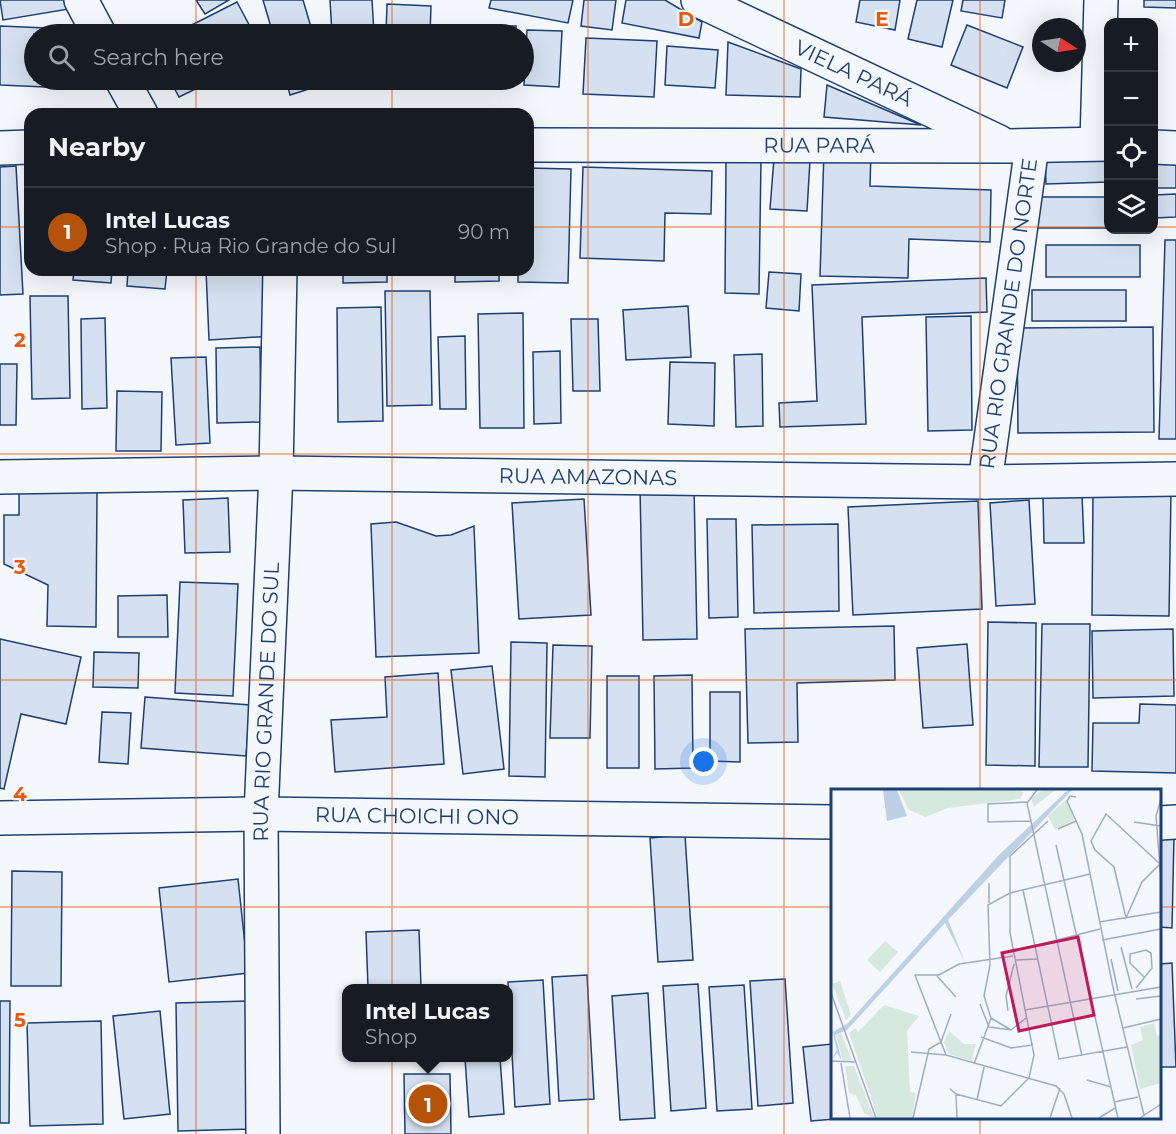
<!DOCTYPE html>
<html lang="en">
<head>
<meta charset="utf-8">
<style>
	body { margin:0; font-family:Montserrat,sans-serif; background:#20242c; color:#f1f3f6 }
	.controls { position:absolute; right:18px; top:18px; display:grid; overflow:hidden; border-radius:12px; box-shadow:0 6px 24px #0002 }
	.controls button { width:54px; height:54px; display:grid; place-items:center; padding:0; border:0; border-bottom:2px solid #363941; background:#171b24; color:#f1f3f6; font:30px sans-serif }
	.compass { position:absolute; left:1032px; top:18px; width:54px; height:54px; border-radius:50%; background:#171b24; box-shadow:0 6px 24px #0002; rotate:102deg }
	.you { position:absolute; left:704px; top:762px; width:21px; height:21px; margin:-15px; border:4px solid #fff; border-radius:50%; background:#1a73e8; box-shadow:0 0 0 9px #1a73e833 }
	.badge { display:grid; place-items:center; width:39px; height:39px; border-radius:50%; background:#b45309; color:#fff; font-size:20px; font-weight:700 }
	.pin { position:absolute; translate:-50% -50%; border:3px solid #fff; box-shadow:0 2px 6px #0006 }
	.popup { position:absolute; left:342px; top:984px; width:171px; height:78px; box-sizing:border-box; display:grid; place-content:center; border-radius:12px; background:#171b24; filter:drop-shadow(0 2px 4px #0005); font-size:20px; white-space:nowrap; color:#9ea1a6 }
	.popup b { font-size:22px; color:#f1f3f6 }
	.popup::after { content:''; position:absolute; left:50%; top:100%; margin-left:-12px; border:12px solid transparent; border-top-color:#171b24 }
	.list { margin:0; padding:0; list-style:none }
	h2 { display:flex; justify-content:space-between; align-items:center; height:78px; margin:0; padding:0 24px; font-size:26px }
	h2 small { font-size:20px; font-weight:400; color:#9ea1a6 }
	.list li { display:grid; grid-template-columns:39px 1fr auto; gap:18px; align-items:center; box-sizing:border-box; height:90px; padding:0 24px; border-top:2px solid #363941 }
	.list b { display:block; font-size:22px; white-space:nowrap }
	.list p { margin:0; font-size:20px; white-space:nowrap; color:#9ea1a6 }
	.list em { font-size:20px; font-style:normal; color:#9ea1a6 }
	.icon { flex:none; width:33px; height:33px; fill:none; stroke:currentColor; stroke-width:2; stroke-linecap:round; stroke-linejoin:round }
	.map { position:relative; flex:none; width:1176px; height:1134px; overflow:hidden }
	.search { position:absolute; background:#171b24; box-shadow:0 6px 24px #0002; left:24px; top:24px; width:510px; height:66px; display:flex; align-items:center; gap:15px; box-sizing:border-box; padding:0 21px; border-radius:33px; color:#9ea1a6; font-size:22px }
	.panel { position:absolute; background:#171b24; box-shadow:0 6px 24px #0002; left:24px; top:108px; width:510px; height:168px; border-radius:18px }
	.map>svg:first-child { display:block }
	.building { fill:#d5e0f0; stroke:#1d3f73; stroke-width:1.5 }
	.lines { fill:none; stroke-linecap:round; stroke-linejoin:round }
	.minor-casing { stroke:#1d3f73; stroke-width:36 }
	.minor { stroke:#f4f7fb; stroke-width:33 }
	.grid { fill:none; stroke:#e8590c; stroke-width:1.5; stroke-opacity:0.55 }
	.labels { text-anchor:middle; stroke-width:4.5; stroke-linejoin:round; paint-order:stroke }
	.street-label { font-size:21px; fill:#1d3f73; stroke:#f4f7fb }
	.inset-road { fill:none; stroke:#9eadc5; stroke-width:1.5 }
	.view { fill:#c2185b; fill-opacity:0.15; stroke:#c2185b; stroke-width:3 }
	.inset-edge { fill:none; stroke:#1d3f73; stroke-width:3 }
	.grid-label { font-size:20px; text-anchor:middle; font-weight:bold; fill:#e8590c; stroke:#f4f7fb; stroke-width:4.5; stroke-linejoin:round; paint-order:stroke }
</style>
</head>
<body>
<div class="map">
<svg width="1176" height="1134" viewBox="0 0 1176 1134">
	<rect width="100%" height="100%" fill="#f4f7fb"/>
	<g class="building">
		<path d="M0,0H67L69,9L3,20Z"/>
		<path d="M196,0H229L205,14Z"/>
		<path d="M263,0H303L313,34H273Z"/>
		<path d="M330,0H372L374,34H332Z"/>
		<path d="M491,0H573L568,23L489,8Z"/>
		<path d="M584,0H616L612,30L581,26Z"/>
		<path d="M626,0H665L702,22L699,38L622,23Z"/>
		<path d="M860,0H900L895,30L856,22Z"/>
		<path d="M917,0H953L942,47L908,39Z"/>
		<path d="M963,0H1005L1002,18L961,11Z"/>
		<path d="M1144,0H1176V8L1144,7Z"/>
		<path d="M237,2L254,34H174Z"/>
		<path d="M387,4L431,6L430,34H386Z"/>
		<path d="M444,25L516,26V34H444Z"/>
		<path d="M967,25L1023,47L1007,88L951,65Z"/>
		<path d="M0,26L93,30L92,34H34V80H90V89L0,85Z"/>
		<path d="M527,30L562,31L559,87L524,85Z"/>
		<path d="M586,38L657,41L654,97L583,94Z"/>
		<path d="M728,42L801,69L800,97L726,95Z"/>
		<path d="M667,46L718,50L715,88L665,85Z"/>
		<path d="M170,80H214L179,97Z"/>
		<path d="M286,80H327L328,83L290,95Z"/>
		<path d="M335,80H376V85L335,87Z"/>
		<path d="M385,80H429L428,88L384,87Z"/>
		<path d="M827,85L921,125L824,117Z"/>
		<path d="M824,151L871,152L870,186L991,190L990,242L909,239L908,278L820,276Z"/>
		<path d="M1108,153V182L1046,184L1045,155Z"/>
		<rect x="1154" y="156" width="22" height="32"/>
		<path d="M774,158L810,160L807,211L770,209Z"/>
		<path d="M726,159H761L759,294L725,293Z"/>
		<path d="M16,166L23,294L0,295V167Z"/>
		<path d="M583,167L712,171L711,214L665,213L664,261L580,258Z"/>
		<path d="M528,168L571,169L568,283L518,282V270H528Z"/>
		<path d="M1176,194V217L1154,218V195Z"/>
		<rect x="1034" y="197" width="74" height="31"/>
		<path d="M1165,240H1176V439H1159Z"/>
		<rect x="1046" y="245" width="94" height="32"/>
		<path d="M74,270H112L111,283L73,280Z"/>
		<path d="M128,270H167L165,289L127,286Z"/>
		<path d="M206,270H269L273,336L209,340Z"/>
		<path d="M343,270H387V282L343,283Z"/>
		<path d="M455,270H499V281L455,282Z"/>
		<path d="M769,272L801,274L799,311L766,308Z"/>
		<path d="M986,278L987,312L862,317L866,424L780,427L779,403L817,401L812,285Z"/>
		<rect x="1032" y="290" width="94" height="31"/>
		<path d="M385,291H430L432,405L387,406Z"/>
		<path d="M30,296H68L70,398L32,399Z"/>
		<path d="M688,306L691,357L626,360L623,310Z"/>
		<path d="M381,307L383,421L338,422L337,308Z"/>
		<path d="M523,313L524,428H480L478,314Z"/>
		<path d="M971,316L972,430L928,431L926,317Z"/>
		<path d="M105,318L107,408L82,409L81,319Z"/>
		<path d="M571,319H598L600,391H573Z"/>
		<path d="M1153,327L1154,432L1018,433L1017,328Z"/>
		<path d="M465,336L466,409H440L438,337Z"/>
		<path d="M260,347L261,422L217,423L216,348Z"/>
		<path d="M560,351L561,423L534,424L533,352Z"/>
		<path d="M762,354L763,426L736,427L734,355Z"/>
		<path d="M206,357L210,443L176,445L171,358Z"/>
		<path d="M670,362L715,363L714,426L668,424Z"/>
		<path d="M0,364H17L16,425H0Z"/>
		<path d="M117,391L162,392L161,451H116Z"/>
		<path d="M694,486L697,639L643,640L640,487Z"/>
		<path d="M19,490L97,491L96,627L47,626L48,585L4,564V515H19Z"/>
		<path d="M1093,490L1171,491L1169,616L1092,615Z"/>
		<path d="M1082,495L1084,543H1044L1043,497Z"/>
		<path d="M228,498L230,552L185,553L183,500Z"/>
		<path d="M584,499L591,615L519,619L512,503Z"/>
		<path d="M1029,500L1035,604L996,606L990,503Z"/>
		<path d="M978,501L982,609L853,615L848,507Z"/>
		<path d="M707,519H736L738,617L709,618Z"/>
		<path d="M396,522L436,536L451,535L474,526L479,653L376,657L371,524Z"/>
		<path d="M838,524L839,611L754,613L752,525Z"/>
		<path d="M180,582L238,584L233,696L175,693Z"/>
		<path d="M167,595L168,637H118V596Z"/>
		<path d="M988,622L1036,623L1035,766L986,765Z"/>
		<path d="M1042,624H1090L1088,767H1039Z"/>
		<path d="M894,626L895,680L797,683L798,742L748,743L745,629Z"/>
		<path d="M1173,629L1174,696L1093,698L1092,631Z"/>
		<path d="M0,639L81,657L66,724L21,714L4,789L0,788Z"/>
		<path d="M511,642L547,643L545,777L509,776Z"/>
		<path d="M967,644L973,725L923,728L917,648Z"/>
		<path d="M553,645L592,646L590,738H550Z"/>
		<path d="M94,652L139,653L138,688L93,687Z"/>
		<path d="M492,666L504,769L463,774L451,670Z"/>
		<path d="M438,673L444,764L335,772L331,720L387,717L385,677Z"/>
		<path d="M692,675L693,768L655,769L654,676Z"/>
		<rect x="607" y="676" width="32" height="92"/>
		<path d="M710,692H740V762L710,761Z"/>
		<path d="M145,697L250,705L246,756L141,748Z"/>
		<path d="M1140,704L1176,705V773L1092,771L1093,723H1139Z"/>
		<path d="M102,712L131,713L128,764L99,762Z"/>
		<path d="M685,835L693,960L658,962L650,838Z"/>
		<path d="M1160,836H1174L1172,928L1160,927Z"/>
		<path d="M12,871L62,872L61,986H11Z"/>
		<path d="M238,879L248,973L169,982L159,888Z"/>
		<path d="M419,930L421,988H368L366,932Z"/>
		<path d="M1172,963L1176,1067H1160V964Z"/>
		<path d="M587,975L594,1099L559,1101L552,977Z"/>
		<path d="M785,979L793,1103L758,1106L750,981Z"/>
		<path d="M543,980L550,1104L515,1107L508,982Z"/>
		<path d="M698,984L706,1108L671,1111L663,986Z"/>
		<path d="M744,985L752,1109L717,1111L709,987Z"/>
		<path d="M648,993L655,1118L620,1120L612,996Z"/>
		<path d="M0,1001H10L9,1123H0Z"/>
		<path d="M248,1001L251,1129L178,1131L176,1003Z"/>
		<path d="M160,1011L170,1114L124,1119L113,1016Z"/>
		<path d="M101,1021L103,1124L30,1126L27,1023Z"/>
		<path d="M832,1044V1118H847L811,1121L803,1047Z"/>
		<path d="M465,1058H500L504,1114L469,1117Z"/>
		<path d="M404,1074H450L451,1134H405Z"/>
	</g>
	<g class="lines">
		<defs>
			<g id="minor">
				<path d="M81,0L99,34"/>
				<path id="s1" d="M698,0L999,142"/>
				<path d="M122,80L141,114"/>
				<path d="M1097,143L1101,0"/>
				<path id="s2" d="M528,145L1009,146L1108,144"/>
				<path d="M1154,147L1176,148"/>
				<path d="M0,148L30,147"/>
				<path id="s3" d="M0,477L276,473L985,482L1176,479"/>
				<path id="s4" d="M985,482L1032,146"/>
				<path id="s5" d="M0,818L261,814L832,822"/>
				<path d="M1160,823L1176,822"/>
				<path id="s6" d="M263,1134L261,814L276,473L280,270"/>
			</g>
		</defs>
		<use href="#minor" class="minor-casing"/>
		<use href="#minor" class="minor"/>
	</g>
	<path class="grid" d="M196,0V34M392,0V34M588,0V1134M784,0V1134M980,0V790M196,80V114M392,80V114M0,227H30M528,227H1108M1154,227H1176M196,270V1134M392,270V1134M0,454H1176M0,680H1176M0,907H832M1160,907H1176M980,1118V1134"/>
	<g class="labels">
		<g class="street-label">
			<text dy="7" stroke="none"><textPath href="#s1" startOffset="172">VIELA PARÁ</textPath></text>
			<text dy="7" stroke="none"><textPath href="#s2" startOffset="291">RUA PARÁ</textPath></text>
			<text dy="7" stroke="none"><textPath href="#s4" startOffset="170">RUA RIO GRANDE DO NORTE</textPath></text>
			<text dy="7" stroke="none"><textPath href="#s3" startOffset="588">RUA AMAZONAS</textPath></text>
			<text dy="7" stroke="none"><textPath href="#s6" startOffset="432">RUA RIO GRANDE DO SUL</textPath></text>
			<text dy="7" stroke="none"><textPath href="#s5" startOffset="417">RUA CHOICHI ONO</textPath></text>
		</g>
	</g>
	<g transform="translate(831 789)">
		<rect width="330" height="330" fill="#f4f7fb"/>
		<path d="M68,1L189,2L193,3L189,10L117,19L94,28L78,21ZM211,1H224L203,18L200,10ZM236,10L243,31L224,41L217,27ZM54,152L67,163L49,183L36,171ZM9,192L20,226L15,231L1,195ZM53,216L88,227L76,242L79,303L85,304L81,329H47L18,244L24,239L27,243ZM323,234L326,247L330,246V294L309,300L300,256L312,251L309,238ZM118,242L133,255H145L141,272L118,265L113,253ZM10,244L21,271L12,272L5,246ZM14,277H23L43,329L33,324L25,306L18,304Z" fill="#d7e8df"/>
		<path d="M52,1H66L76,27L56,32ZM237,1H241L117,131L134,173L114,134L16,241L4,246L11,272L6,264L0,271L6,261L0,237L2,243L17,234L168,66Z" fill="#bed0e5"/>
		<path class="inset-road" d="M206,1L196,14L251,267M245,8L239,7L236,12L251,45L283,203L313,326M330,10L325,27L330,91M196,13L157,15V33L200,32M275,25L329,75L311,93L295,129L283,78L264,61L260,52ZM303,33L330,37M227,40L245,32M225,56L287,329M158,94V114M192,101L228,270L296,258M268,133L330,123M271,151L330,140M203,157L269,140M290,158L301,200M280,170L287,202M184,171L206,170M106,187L125,208M305,199L321,179L320,164L315,161L299,165V174L313,188M0,204L45,329M305,210L330,207M149,215L158,238L180,241L195,229M194,221L330,198M177,222L175,207L183,175M160,229L180,241M292,239L330,230M150,248L180,259L202,256M110,253L120,225M80,263L115,266L225,297L233,305L241,329M115,266L84,186H108L128,175L182,167M0,272L24,273M10,274L19,329M143,275L160,229L153,207L159,176L157,116L179,104L259,85M256,291L280,298M119,300L125,305L126,329M125,305L170,317L198,289L203,266L179,144V67L217,32M146,311L153,278M283,313L307,308M82,329L98,260L110,253M219,329L229,299M268,329L284,319M309,329L330,315"/>
		<path class="view" d="M247,148L263,226L188,242L171,164Z"/>
		<rect width="330" height="330" class="inset-edge"/>
	</g>
	<g class="grid-label">
		<text x="686" y="26">D</text>
		<text x="882" y="26">E</text>
		<text x="20" y="347">2</text>
		<text x="20" y="574">3</text>
		<text x="20" y="801">4</text>
		<text x="20" y="1027">5</text>
	</g>
</svg>
<div class="controls">
<button>+</button>
<button>−</button>
<button><svg class="icon" aria-label="locate" viewBox="0 0 24 24"><circle cx="12" cy="12" r="6"/><path d="M12 2v4M12 18v4M2 12h4M18 12h4"/></svg></button>
<button><svg class="icon" aria-label="layers" viewBox="0 0 24 24"><path d="M12 4l9 5-9 5-9-5zM3 14l9 5 9-5"/></svg></button>
</div>
<svg class="compass" viewBox="-18 -18 36 36"><path d="M0-13l5 13h-10z" fill="#e53935"/><path d="M0 13l5-13h-10z" fill="#9ea1a6"/></svg>
<div class="you"></div>
<div class="pin badge" style="left:428px;top:1104px">1</div>
<div class="popup"><b>Intel Lucas</b>Shop</div>
<div class="search"><svg class="icon" aria-label="search" viewBox="0 0 24 24"><circle cx="10" cy="10" r="6"/><path d="M15 15l6 6"/></svg>Search here</div>
<section class="panel">
<h2>Nearby<small></small></h2>
<ul class="list">
<li><span class="badge">1</span><div><b>Intel Lucas</b><p>Shop · Rua Rio Grande do Sul</p></div><em>90 m</em></li>
</ul>
</section>
</div>
</body>
</html>
